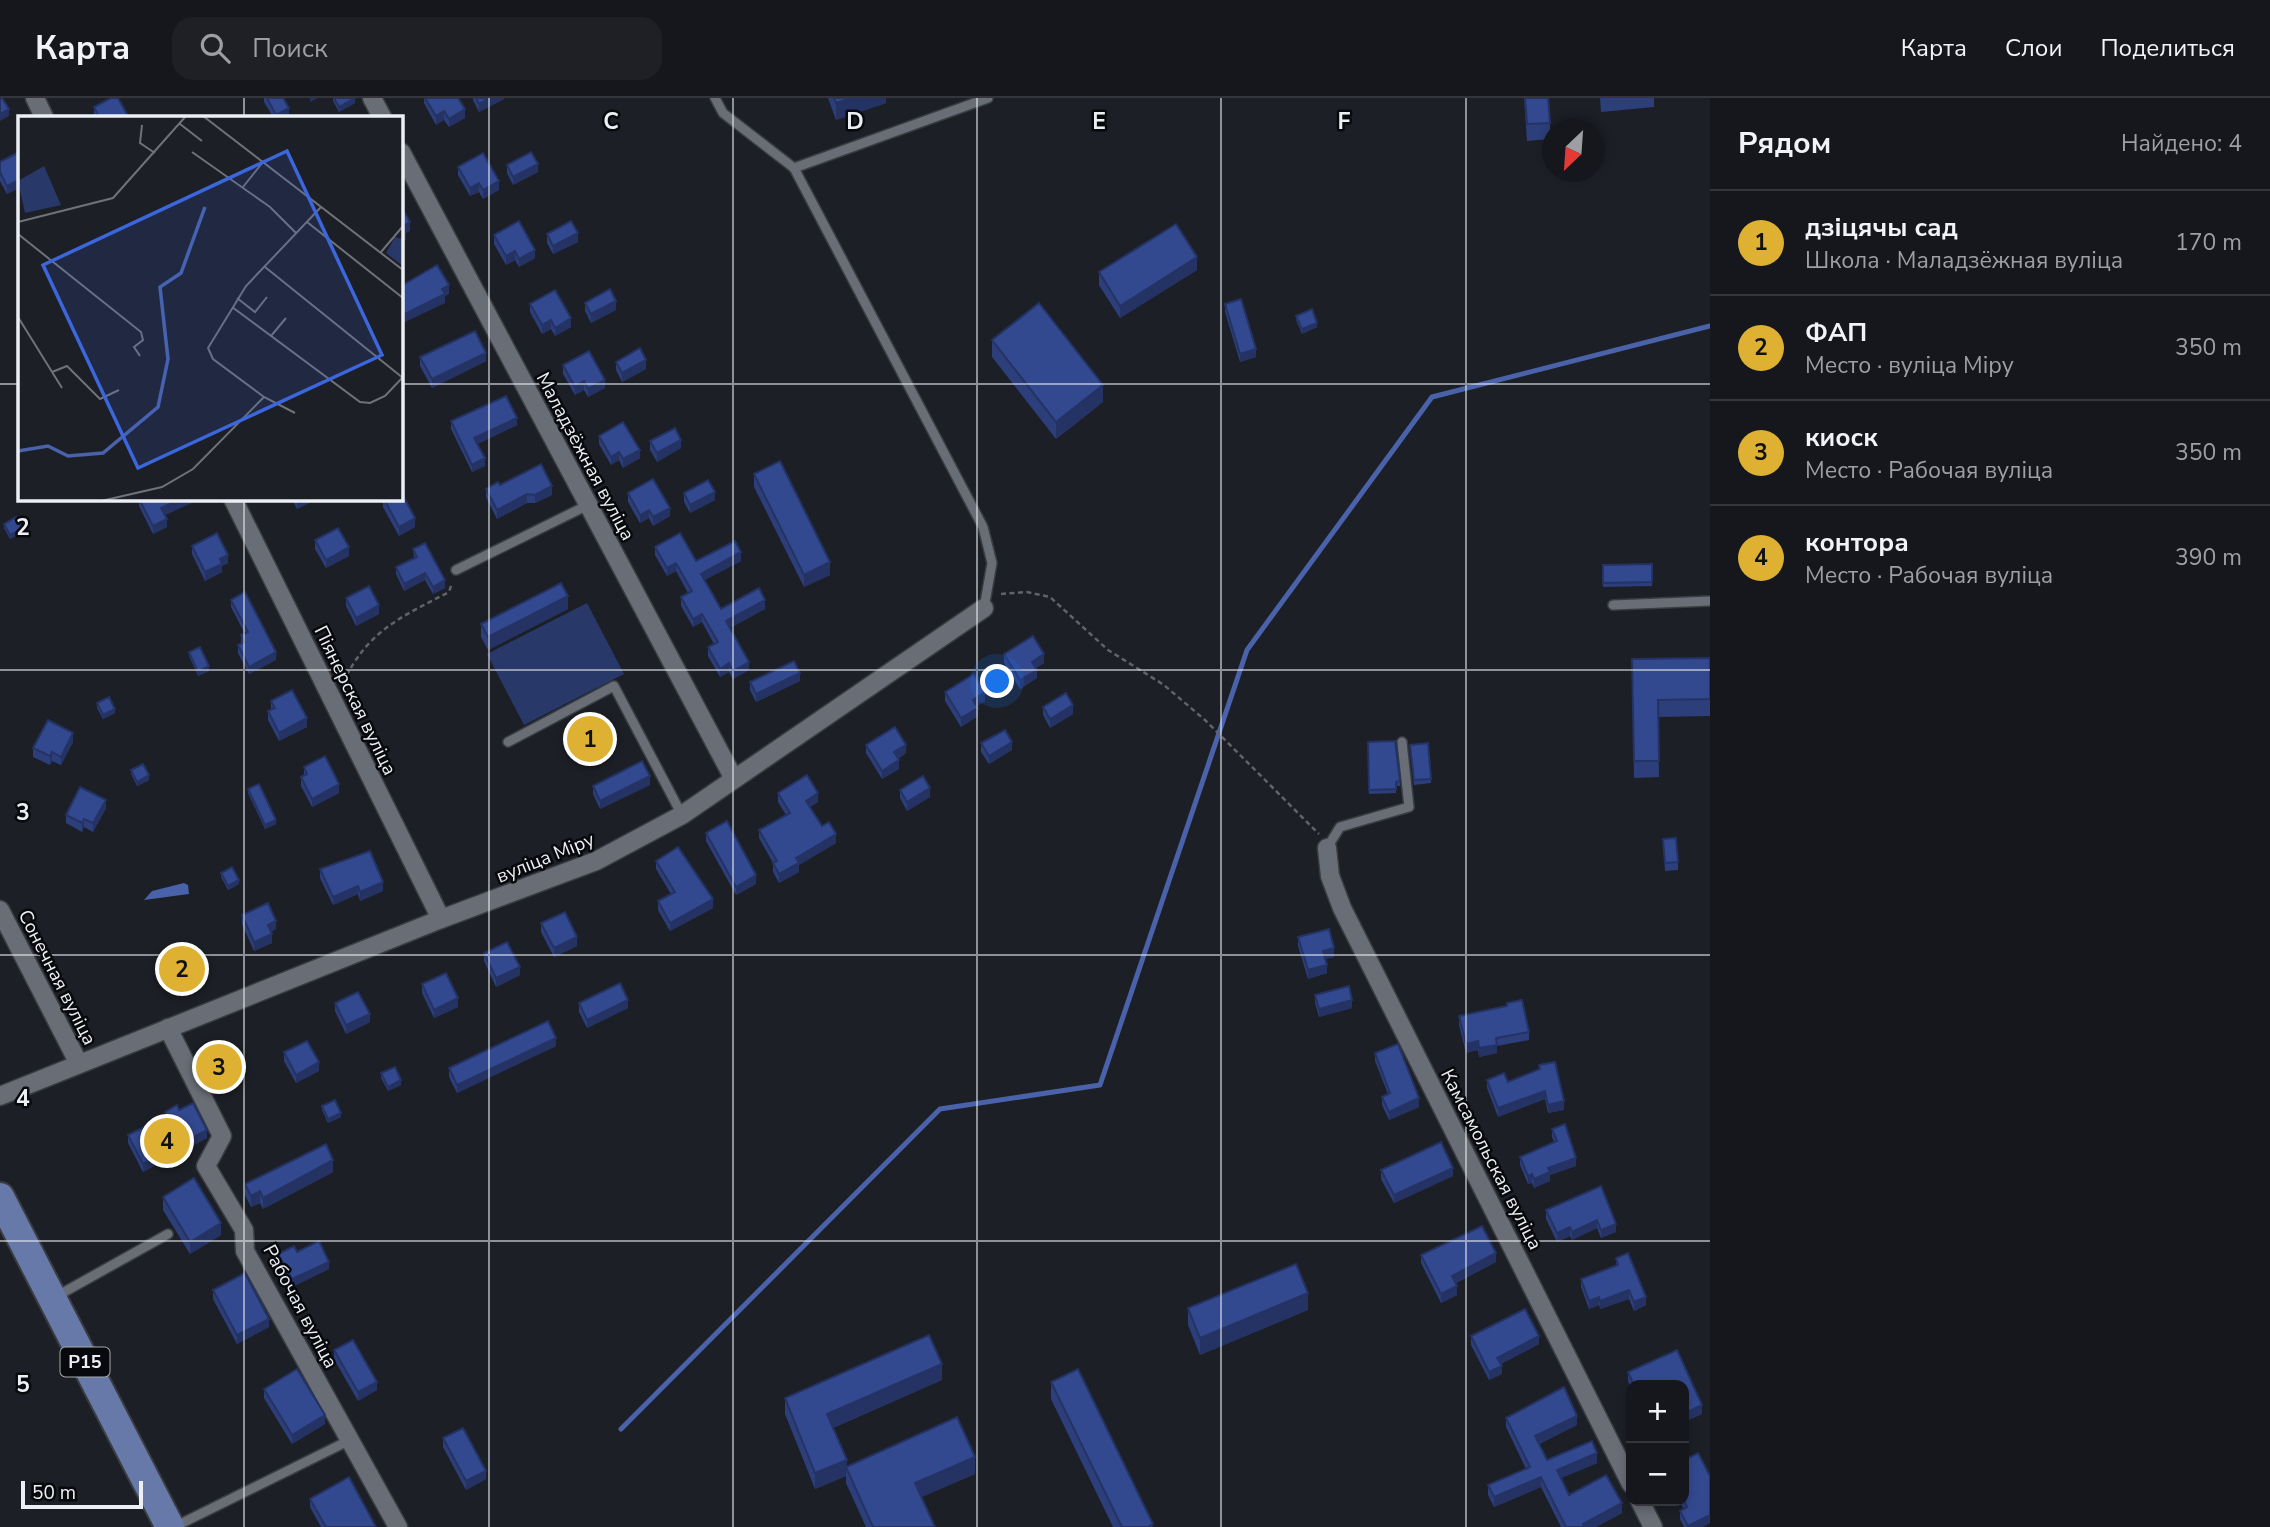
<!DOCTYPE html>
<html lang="ru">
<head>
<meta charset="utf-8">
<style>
	body { margin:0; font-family:"Nunito Sans",sans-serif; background:#1e2025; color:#f1f3f6 }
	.controls { position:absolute; right:21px; bottom:21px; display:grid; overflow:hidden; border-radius:14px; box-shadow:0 4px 10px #0003 }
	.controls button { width:63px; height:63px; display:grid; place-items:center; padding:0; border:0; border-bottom:2px solid #34363b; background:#15171c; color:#f1f3f6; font:35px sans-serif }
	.compass { position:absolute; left:1542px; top:21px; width:63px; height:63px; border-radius:50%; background:#15171c; box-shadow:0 4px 10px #0003; rotate:205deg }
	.scale { position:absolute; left:21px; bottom:18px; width:122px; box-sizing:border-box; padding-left:7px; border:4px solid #eceff4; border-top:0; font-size:19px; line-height:24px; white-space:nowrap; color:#eceff4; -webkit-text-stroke:5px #08090c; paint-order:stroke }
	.you { position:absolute; left:998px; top:584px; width:24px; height:24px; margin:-18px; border:5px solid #fff; border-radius:50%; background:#1a73e8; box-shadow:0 0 0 10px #1a73e833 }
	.badge { display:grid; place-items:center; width:46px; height:46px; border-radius:50%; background:#deb133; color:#111; font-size:23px; font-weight:700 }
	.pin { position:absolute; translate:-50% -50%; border:4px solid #fff; box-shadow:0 2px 7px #0006 }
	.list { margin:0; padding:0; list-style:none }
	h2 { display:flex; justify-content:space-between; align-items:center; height:91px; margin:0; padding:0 28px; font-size:30px }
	h2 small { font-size:23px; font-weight:400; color:#9d9fa3 }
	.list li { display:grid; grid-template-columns:46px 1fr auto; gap:21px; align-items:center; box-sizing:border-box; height:105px; padding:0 28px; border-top:2px solid #34363b }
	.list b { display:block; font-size:26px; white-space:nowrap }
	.list p { margin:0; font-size:23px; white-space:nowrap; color:#9d9fa3 }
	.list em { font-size:23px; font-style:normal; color:#9d9fa3 }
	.icon { flex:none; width:38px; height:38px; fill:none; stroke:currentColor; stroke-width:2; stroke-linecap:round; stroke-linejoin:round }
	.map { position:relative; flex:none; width:1710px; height:1429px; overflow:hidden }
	header { display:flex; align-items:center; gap:42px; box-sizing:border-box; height:98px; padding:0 35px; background:#15171c; border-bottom:2px solid #34363b }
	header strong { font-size:33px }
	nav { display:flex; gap:38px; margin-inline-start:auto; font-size:24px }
	.search { width:490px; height:63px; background:#1e2025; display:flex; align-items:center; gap:18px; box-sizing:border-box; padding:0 24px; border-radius:21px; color:#9d9fa3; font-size:26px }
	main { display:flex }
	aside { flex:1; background:#15171c }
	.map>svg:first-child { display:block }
	.green { fill:#283868 }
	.water { fill:#4962aa }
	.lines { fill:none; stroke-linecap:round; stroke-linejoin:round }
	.stream { stroke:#4962aa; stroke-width:5 }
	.service-casing { stroke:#393c41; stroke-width:12 }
	.minor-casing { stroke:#393c41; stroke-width:21 }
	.primary-casing { stroke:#393c41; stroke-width:32 }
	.path { stroke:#606369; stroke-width:2.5; stroke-dasharray:5 3.5; stroke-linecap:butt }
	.service { stroke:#696d76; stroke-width:9 }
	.minor { stroke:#696d76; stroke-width:18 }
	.primary { stroke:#6779a9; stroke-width:28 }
	.wall { fill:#2c3f7b }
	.shaded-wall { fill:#243364 }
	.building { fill:#33498f; stroke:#243364; stroke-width:2 }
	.grid { fill:none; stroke:#eceff4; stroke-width:2; stroke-opacity:0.55 }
	.labels { text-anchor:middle; stroke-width:5; stroke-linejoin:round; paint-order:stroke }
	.shield { fill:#08090c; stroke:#a8aaae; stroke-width:2 }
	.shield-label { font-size:18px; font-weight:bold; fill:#eceff4 }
	.street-label { font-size:19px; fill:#eceff4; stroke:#08090c }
	.inset-river { fill:none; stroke:#4962aa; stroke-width:3.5 }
	.inset-road { fill:none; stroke:#6f7278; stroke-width:2 }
	.view { fill:#3c66dc; fill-opacity:0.15; stroke:#3c66dc; stroke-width:3.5 }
	.inset-edge { fill:none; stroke:#eceff4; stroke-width:3.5 }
	.grid-label { font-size:23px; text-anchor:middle; font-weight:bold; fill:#eceff4; stroke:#08090c; stroke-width:5; stroke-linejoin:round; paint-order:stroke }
</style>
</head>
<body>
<header>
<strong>Карта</strong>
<div class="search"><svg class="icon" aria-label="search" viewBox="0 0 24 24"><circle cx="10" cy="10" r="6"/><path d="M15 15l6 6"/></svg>Поиск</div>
<nav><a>Карта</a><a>Слои</a><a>Поделиться</a></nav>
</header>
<main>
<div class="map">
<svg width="1710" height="1429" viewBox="0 0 1710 1429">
	<rect width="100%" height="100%" fill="#1c1f26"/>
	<path class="green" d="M587,505L624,576L524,627L487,556Z"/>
	<path class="water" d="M184,785L188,787L189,796L144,802L152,793Z"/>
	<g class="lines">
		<path class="stream" d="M621,1331L940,1011L1100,987L1247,552L1432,299L1710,228"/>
		<defs>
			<g id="service">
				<path d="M715,0L723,15L794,70L983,429L992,465L984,510"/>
				<path d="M794,70L988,0"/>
				<path d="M456,472L588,407"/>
				<path d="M1613,507L1710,503"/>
				<path d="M508,644L614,588L682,717"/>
				<path d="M1327,750L1340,729L1409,709L1402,644"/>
				<path d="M57,1198L168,1136"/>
				<path d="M174,1429L350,1342"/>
			</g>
			<g id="minor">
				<path d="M35,0L44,19"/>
				<path d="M372,0L382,19"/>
				<path d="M401,54L734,681"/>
				<path d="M233,401L441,821"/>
				<path d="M1327,750L1330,778L1342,810L1631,1386"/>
				<path d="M0,812L79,966"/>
				<path d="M168,930L222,1038L206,1068L244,1132L245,1153L398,1429"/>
				<path d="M0,998L441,821L596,763L682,717L984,510"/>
				<path d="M1640,1403L1653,1429"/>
			</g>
			<path id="primary" d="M0,1099L170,1429"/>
		</defs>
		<use href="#service" class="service-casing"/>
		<use href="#minor" class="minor-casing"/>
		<use href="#primary" class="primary-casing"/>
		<g class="path">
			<path d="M1001,496L1027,494L1050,499L1108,552L1164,587L1205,622L1319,736"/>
			<path d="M343,585C367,533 401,519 449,494L452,485"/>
		</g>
		<use href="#service" class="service"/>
		<use href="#minor" class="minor"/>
		<use href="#primary" class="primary"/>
	</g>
	<g class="wall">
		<path d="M264,0H283L289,19H273L264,4Z"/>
		<path d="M333,0H355V5L339,14L333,3Z"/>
		<path d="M424,0H458L465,20L449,29L444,22L436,27L424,5Z"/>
		<path d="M473,0H504V1L479,14L473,2Z"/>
		<path d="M828,0H886V5L836,22Z"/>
		<path d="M1524,0H1548L1550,25V41L1527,43Z"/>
		<path d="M1600,0H1654V9L1601,14Z"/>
		<path d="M94,9L128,19H94Z"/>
		<path d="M19,54V90L7,96L0,83V64Z"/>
		<path d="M507,67L538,74L513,87L507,75Z"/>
		<path d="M458,69L499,92L483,101L479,94L470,98L458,77Z"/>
		<path d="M547,136L578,144L553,156L547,145Z"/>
		<path d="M494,137L535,160L519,169L515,162L506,167L494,146Z"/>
		<path d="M1197,172L1120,220L1099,187V174Z"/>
		<path d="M585,205L616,212L591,225L585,213Z"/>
		<path d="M530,206L571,229L555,238L551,231L542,236L530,214Z"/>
		<path d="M1225,206L1256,259L1240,264L1225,214Z"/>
		<path d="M1296,218L1317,229L1302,236L1296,222Z"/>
		<path d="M992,242L1103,304L1056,341L992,259Z"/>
		<path d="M420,259L486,263L432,290L420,268Z"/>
		<path d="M616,264L646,271L622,284L616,272Z"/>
		<path d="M563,267L605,290L588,299L584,292L575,297L563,276Z"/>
		<path d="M451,323L517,327L477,346L485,368L472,374L451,331Z"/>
		<path d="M599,338L640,360L623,370L619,362L611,367L599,346Z"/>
		<path d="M650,343L681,350L657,364L650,352Z"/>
		<path d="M754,376L830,477L804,489L754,389Z"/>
		<path d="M500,387L552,397L535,405H527L497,421L486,399V391Z"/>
		<path d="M628,395L670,418L653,428L649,420L640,425L628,404Z"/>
		<path d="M684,395L715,402L690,415L684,404Z"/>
		<path d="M139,401H200L165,417L167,429L153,436L139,408Z"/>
		<path d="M292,401H317L297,411Z"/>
		<path d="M383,401L415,429L399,438L383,409Z"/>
		<path d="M4,426L22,435L10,441L4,430Z"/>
		<path d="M315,442L349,458L326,470L315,451Z"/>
		<path d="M192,448L228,465L222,468V474L205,483L192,456Z"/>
		<path d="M655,449L696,463H741L704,482L721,511H765L730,530L749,572L733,581L729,574L720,579L708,558V549L714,546L702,524L693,529L681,508V499L688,495L676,473L667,478L655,457Z"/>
		<path d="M413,451L445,490L433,496L425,482L404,493L396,476V469L414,460Z"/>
		<path d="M1652,466V488L1603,489V467Z"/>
		<path d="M346,500L379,516L356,528L346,508Z"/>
		<path d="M231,502L276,562L249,576L238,555V547L241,546V537L245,536L231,509Z"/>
		<path d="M568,511L488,552L481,539V526Z"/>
		<path d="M189,554L209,573L198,578L189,558Z"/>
		<path d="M1004,556L1044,565L1036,570L1037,580L1020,591L1004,565Z"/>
		<path d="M1710,560V618L1658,619L1659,679L1634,680L1632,561Z"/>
		<path d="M800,583L756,604L750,592V584Z"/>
		<path d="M945,594L985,603L977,608L978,618L961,629L945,603Z"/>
		<path d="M271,603L307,629L279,643L268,622V613L271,612Z"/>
		<path d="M97,605L115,615L103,621L97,610Z"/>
		<path d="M1043,609L1073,616L1050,630L1043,617Z"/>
		<path d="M73,644L61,667L52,663L50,667L33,659V650Z"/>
		<path d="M1368,644L1400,683V688H1396V695L1369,696Z"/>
		<path d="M981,645L1012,652L989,666L981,654Z"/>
		<path d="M866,647L906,655L898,661L899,671L882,681L866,655Z"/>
		<path d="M1410,651L1431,681V685L1414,687Z"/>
		<path d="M304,669L339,695L312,709L301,688V679L304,678Z"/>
		<path d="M131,672L149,682L137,688L131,676Z"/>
		<path d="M650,687L600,711L593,696V688Z"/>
		<path d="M248,691L276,726L265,731L248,695Z"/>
		<path d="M900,692L930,699L907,713L900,700Z"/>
		<path d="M778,695L818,704L810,709L822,728L836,745L799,767V774L779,785L773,774V765L759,740V732L786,717L778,704Z"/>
		<path d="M106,710L93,734L84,729L82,734L66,725V717Z"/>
		<path d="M706,735L756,786L736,797L706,743Z"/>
		<path d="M1663,741L1678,764V772L1665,773Z"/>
		<path d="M656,763L713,810L670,833L658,812V803L671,796L656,771Z"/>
		<path d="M320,771L383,793L360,803L358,796L333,807L320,780Z"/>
		<path d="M221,775L239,786L228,792L221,779Z"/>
		<path d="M242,817L276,831L271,834L272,845L254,853L242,826Z"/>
		<path d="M541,825L577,848L554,859L541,834Z"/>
		<path d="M1298,839L1334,859L1325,861L1327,875L1308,881L1298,848Z"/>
		<path d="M484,855L520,877L496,889L484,863Z"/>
		<path d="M197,861L195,882L186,881L185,892L165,890V882Z"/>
		<path d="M422,886L458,909L434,920L422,895Z"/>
		<path d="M1315,897L1352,910L1319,919L1315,905Z"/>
		<path d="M335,905L370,924L346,936L335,913Z"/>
		<path d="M579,905L628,910L587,930L579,914Z"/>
		<path d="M1459,918L1529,934V942L1497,948V955L1479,959L1478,952L1466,955L1459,927Z"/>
		<path d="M556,948L457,995L449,979V970Z"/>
		<path d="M284,954L319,973L296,985L284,963Z"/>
		<path d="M1375,955L1419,1009L1389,1022L1382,1007V999L1388,996L1375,963Z"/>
		<path d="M1539,967L1564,1012L1548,1015L1545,1001L1498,1019L1487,990V982L1508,984L1539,972Z"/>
		<path d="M381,975L401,987L388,993L381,980Z"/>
		<path d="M322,1008L341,1019L328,1025L322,1012Z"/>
		<path d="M179,1012L207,1040L143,1074L128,1045V1037L165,1019V1014Z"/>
		<path d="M1552,1031L1576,1068L1550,1077V1083L1534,1090L1532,1085L1528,1086L1520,1067V1059L1554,1044L1552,1039Z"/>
		<path d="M1381,1072L1453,1078L1394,1105L1381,1081Z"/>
		<path d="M333,1074L263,1111L260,1105L251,1109L245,1097V1086Z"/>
		<path d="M1601,1088L1616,1134L1601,1140L1597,1130L1572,1142L1570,1138L1557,1144L1546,1121V1112Z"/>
		<path d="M163,1099L221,1137L190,1156L163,1112Z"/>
		<path d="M297,1154L329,1171L292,1189L278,1163V1156Z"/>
		<path d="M1421,1157L1496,1164L1456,1185L1457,1197L1441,1205L1421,1165Z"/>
		<path d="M1616,1160L1646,1207L1634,1213L1629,1201L1600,1211L1599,1207L1589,1211L1581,1189V1181L1616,1168Z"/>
		<path d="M213,1192L269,1229L237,1246L213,1201Z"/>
		<path d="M1188,1210L1308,1212L1200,1257L1188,1227Z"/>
		<path d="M1471,1238L1539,1246L1501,1266L1502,1276L1489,1282L1471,1247Z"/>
		<path d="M334,1252L377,1292L358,1303L334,1261Z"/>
		<path d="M1677,1252L1702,1307V1316L1684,1324V1287H1631V1290L1628,1283V1274Z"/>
		<path d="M942,1282L833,1330L847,1368L975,1376L921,1399L935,1429H866L846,1385V1378L815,1391L785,1316V1300Z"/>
		<path d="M1051,1284L1153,1429H1113L1051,1301Z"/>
		<path d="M264,1291L325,1326L292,1346L264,1300Z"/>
		<path d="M1506,1320L1577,1327L1539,1346L1547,1362L1597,1365L1561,1380L1569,1397L1622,1415L1596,1429H1561L1541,1389L1494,1409L1488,1397V1387L1526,1371L1506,1329Z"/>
		<path d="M443,1340L486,1381L466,1392L443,1349Z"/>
		<path d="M310,1401L376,1429H321L310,1409Z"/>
		<path d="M1679,1403H1684L1703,1429H1684L1680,1421V1413L1684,1411Z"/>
	</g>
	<g class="shaded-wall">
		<path d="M310,0H318L310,4Z"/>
		<path d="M355,0V5L339,14V9Z"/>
		<path d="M489,0H504V1L479,14V6Z"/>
		<path d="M851,0H886V5L836,22V5Z"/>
		<path d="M289,10V19H276V17Z"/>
		<path d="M9,11V18L0,23V16Z"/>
		<path d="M465,11V20L449,29V21Z"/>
		<path d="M444,13V22L436,27V18Z"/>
		<path d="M538,66V74L513,87V79Z"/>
		<path d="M19,82V90L7,96V88Z"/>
		<path d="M499,83V92L483,101V92Z"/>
		<path d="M479,85V94L470,98V90Z"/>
		<path d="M410,124V133L406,135V142L401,146V137L403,128Z"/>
		<path d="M578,135V144L553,156V148Z"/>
		<path d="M535,152V160L519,169V161Z"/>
		<path d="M515,153V162L506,167V158Z"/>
		<path d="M1197,159V172L1120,220V208Z"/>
		<path d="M449,187V196L445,198V205L401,226V218Z"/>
		<path d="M616,203V212L591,225V216Z"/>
		<path d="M571,220V229L555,238V230Z"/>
		<path d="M551,222V231L542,236V227Z"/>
		<path d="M1317,225V229L1302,236V231Z"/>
		<path d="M1256,251V259L1240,264V256Z"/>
		<path d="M486,255V263L432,290V281Z"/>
		<path d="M646,262V271L622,284V275Z"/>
		<path d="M605,282V290L588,299V291Z"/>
		<path d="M584,283V292L575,297V289Z"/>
		<path d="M1103,287V304L1056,341V324Z"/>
		<path d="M517,320V327L474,348V340Z"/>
		<path d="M681,342V350L657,364V355Z"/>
		<path d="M640,352V360L623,370V361Z"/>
		<path d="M619,354V362L611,367V359Z"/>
		<path d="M485,360V368L472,374V367Z"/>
		<path d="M552,388V397L535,405V397Z"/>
		<path d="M715,394V402L690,415V407Z"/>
		<path d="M527,396V405L497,421V412Z"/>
		<path d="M181,401H200L161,418V410Z"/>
		<path d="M301,401H317L297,411V403Z"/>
		<path d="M670,410V418L653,428V419Z"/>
		<path d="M649,412V420L640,425V417Z"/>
		<path d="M415,420V429L399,438V429Z"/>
		<path d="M167,421V429L153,436V428Z"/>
		<path d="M22,431V435L10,441V437Z"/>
		<path d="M349,449V458L326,470V462Z"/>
		<path d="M741,454V463L701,484V476Z"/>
		<path d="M228,457V465L222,468V474L205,483V474L220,461Z"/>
		<path d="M830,464V477L804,489V477Z"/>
		<path d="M676,465V473L667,478V470Z"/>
		<path d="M425,475V482L404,493V486Z"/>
		<path d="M445,482V490L433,496V489Z"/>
		<path d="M568,498V511L488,552V539Z"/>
		<path d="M765,502V511L726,532V523Z"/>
		<path d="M379,507V516L356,528V520Z"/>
		<path d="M702,516V524L693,529V521Z"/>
		<path d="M276,554V562L249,576V569Z"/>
		<path d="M1044,556V565L1032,572V564Z"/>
		<path d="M749,564V572L733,581V573Z"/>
		<path d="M729,565V574L720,579V571Z"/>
		<path d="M209,568V573L198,578V574Z"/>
		<path d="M1037,572V580L1020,591V582Z"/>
		<path d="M800,575V583L756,604V596Z"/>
		<path d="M985,594V603L973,610V602Z"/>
		<path d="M1073,607V616L1050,630V621Z"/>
		<path d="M978,610V618L961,629V620Z"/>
		<path d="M115,611V615L103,621V617Z"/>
		<path d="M307,620V629L279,643V635Z"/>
		<path d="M73,635V644L61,667V659Z"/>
		<path d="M1012,644V652L989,666V658Z"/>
		<path d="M906,647V655L894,663V654Z"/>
		<path d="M52,654V663L50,667V658Z"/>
		<path d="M899,662V671L882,681V673Z"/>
		<path d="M149,677V682L137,688V684Z"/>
		<path d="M650,678V687L600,711V703Z"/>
		<path d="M339,686V695L312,709V701Z"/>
		<path d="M930,690V699L907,713V704Z"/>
		<path d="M818,695V704L806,712V703Z"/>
		<path d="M106,702V710L93,734V725Z"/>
		<path d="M84,721V729L82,734V725Z"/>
		<path d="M276,722V726L265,731V727Z"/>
		<path d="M836,736V745L799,767V774L779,785V776L796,760Z"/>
		<path d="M756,777V786L736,797V789Z"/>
		<path d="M239,782V786L228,792V788Z"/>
		<path d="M383,784V793L360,803V794Z"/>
		<path d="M358,788V796L333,807V799Z"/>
		<path d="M713,801V810L670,833V825Z"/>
		<path d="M276,823V831L268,835V827Z"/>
		<path d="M272,836V845L254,853V844Z"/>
		<path d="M577,839V848L554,859V850Z"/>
		<path d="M1334,850V859L1323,862V853Z"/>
		<path d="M1327,867V875L1308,881V872Z"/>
		<path d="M520,869V877L496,889V880Z"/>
		<path d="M458,900V909L434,920V912Z"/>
		<path d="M628,902V910L587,930V922Z"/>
		<path d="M1352,902V910L1319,919V911Z"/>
		<path d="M370,916V924L346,936V927Z"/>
		<path d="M556,940V948L457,995V987Z"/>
		<path d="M1478,943V952L1466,955V946Z"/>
		<path d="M1497,947V955L1479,959V950Z"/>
		<path d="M319,964V973L296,985V977Z"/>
		<path d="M401,982V987L388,993V989Z"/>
		<path d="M1545,993V1001L1498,1019V1010Z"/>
		<path d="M1419,1000V1009L1389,1022V1014Z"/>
		<path d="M1564,1003V1012L1548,1015V1007Z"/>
		<path d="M341,1015V1019L328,1025V1021Z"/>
		<path d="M207,1032V1040L143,1074V1066Z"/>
		<path d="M1576,1060V1068L1550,1077V1083L1534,1090V1081L1548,1070Z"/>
		<path d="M333,1062V1074L263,1111V1100Z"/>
		<path d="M1453,1070V1078L1394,1105V1097Z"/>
		<path d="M1532,1076V1085L1528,1086V1078Z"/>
		<path d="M260,1093V1105L251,1109V1098Z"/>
		<path d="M1597,1122V1130L1572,1142V1134Z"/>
		<path d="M221,1125V1137L190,1156V1144Z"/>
		<path d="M1616,1126V1134L1601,1140V1132Z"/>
		<path d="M1570,1129V1138L1557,1144V1135Z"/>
		<path d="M1496,1155V1164L1452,1186V1178Z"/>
		<path d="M329,1164V1171L292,1189V1181Z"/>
		<path d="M1457,1188V1197L1441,1205V1196Z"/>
		<path d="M1629,1192V1201L1600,1211V1203Z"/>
		<path d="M1308,1195V1212L1200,1257V1240Z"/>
		<path d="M1599,1199V1207L1589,1211V1203Z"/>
		<path d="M1646,1199V1207L1634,1213V1204Z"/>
		<path d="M269,1221V1229L237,1246V1237Z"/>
		<path d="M1539,1238V1246L1497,1268V1260Z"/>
		<path d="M942,1266V1282L827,1332V1316Z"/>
		<path d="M1502,1268V1276L1489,1282V1274Z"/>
		<path d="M377,1284V1292L358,1303V1294Z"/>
		<path d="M1702,1307V1316L1684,1324V1316Z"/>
		<path d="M325,1317V1326L292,1346V1337Z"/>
		<path d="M1577,1318V1327L1535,1347V1338Z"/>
		<path d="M1597,1355V1365L1557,1382V1372Z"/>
		<path d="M975,1359V1376L915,1402V1385Z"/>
		<path d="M847,1362L846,1378L815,1391V1375Z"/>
		<path d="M486,1373V1381L466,1392V1383Z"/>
		<path d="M1541,1379V1389L1494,1409V1399Z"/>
		<path d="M1622,1405V1415L1596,1429H1583V1426Z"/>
		<path d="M1710,1417V1425L1703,1429H1688Z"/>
	</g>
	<g class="building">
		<path d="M0,0H2L9,11L0,16Z"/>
		<path d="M111,0H118L128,18L99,19L94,9Z"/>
		<path d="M267,0H283L289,10L276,17Z"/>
		<path d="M334,0H355L339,9Z"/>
		<path d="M425,0H458L465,11L449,21L444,13L436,18Z"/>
		<path d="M476,0H489L479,6Z"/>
		<path d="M834,0H851L836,5Z"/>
		<path d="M1525,0H1548L1550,25L1527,26Z"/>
		<path d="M19,54V82L7,88L0,74V64Z"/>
		<path d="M531,54L538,66L513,79L507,67Z"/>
		<path d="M483,55L499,83L483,92L479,85L470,90L458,69Z"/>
		<path d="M401,108L410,124L403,128L406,134L401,137Z"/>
		<path d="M519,123L535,152L519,161L515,153L506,158L494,137Z"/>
		<path d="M571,123L578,135L553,148L547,136Z"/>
		<path d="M1176,126L1197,159L1120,208L1099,174Z"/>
		<path d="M437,167L449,187L442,191L445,196L401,218V188Z"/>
		<path d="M610,191L616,203L591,216L585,205Z"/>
		<path d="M555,192L571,220L555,230L551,222L542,227L530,206Z"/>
		<path d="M1241,201L1256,251L1240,256L1225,206Z"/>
		<path d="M1039,205L1103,287L1056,324L992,242Z"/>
		<path d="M1312,211L1317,225L1302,231L1296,218Z"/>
		<path d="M475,233L486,255L432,281L420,259Z"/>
		<path d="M640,250L646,262L622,275L616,264Z"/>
		<path d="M589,253L605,282L588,291L584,283L575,289L563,267Z"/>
		<path d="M506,298L517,320L474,340L485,360L472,367L451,323Z"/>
		<path d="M623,324L640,352L623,361L619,354L611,359L599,338Z"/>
		<path d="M675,330L681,342L657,355L650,343Z"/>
		<path d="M780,363L830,464L804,477L754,376Z"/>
		<path d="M541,366L552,388L535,397L527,396L497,412L486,391L498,384L500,387Z"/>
		<path d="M653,381L670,410L653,419L649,412L640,417L628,395Z"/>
		<path d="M708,382L715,394L690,407L684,395Z"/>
		<path d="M401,394L415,420L399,429L384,401H401Z"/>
		<path d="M139,401H181L161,410L167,421L153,428Z"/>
		<path d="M16,419L22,431L10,437L4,426Z"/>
		<path d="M338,430L349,449L326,462L315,442Z"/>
		<path d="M217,435L228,457L220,461L222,466L205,474L192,448Z"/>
		<path d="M680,435L696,463L735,443L741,454L701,476L721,511L759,490L765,502L726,523L749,564L733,573L729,565L720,571L708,549L718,544L702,516L693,521L681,499L692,493L676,465L667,470L655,449Z"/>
		<path d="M425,445L445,482L433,489L425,475L404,486L396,469L417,459L413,451Z"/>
		<path d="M1652,466V484L1603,485V467Z"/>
		<path d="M561,485L568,498L488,539L481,526Z"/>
		<path d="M369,488L379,507L356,520L346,500Z"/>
		<path d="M245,494L276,554L249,569L238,547L244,544L241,537L248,534L231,502Z"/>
		<path d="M1033,538L1044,556L1032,564L1037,572L1020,582L1004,556Z"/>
		<path d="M200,549L209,568L198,574L189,554Z"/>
		<path d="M1710,560V601L1658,602L1659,663H1634L1632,561Z"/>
		<path d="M794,563L800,575L756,596L750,584Z"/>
		<path d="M974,576L985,594L973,602L978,610L961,620L945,594Z"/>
		<path d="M292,592L307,620L279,635L268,613L275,610L271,603Z"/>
		<path d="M1066,595L1073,607L1050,621L1043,609Z"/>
		<path d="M109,599L115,611L103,617L97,605Z"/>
		<path d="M48,622L73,635L61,659L52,654L50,658L33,650Z"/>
		<path d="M895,629L906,647L894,654L899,662L882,673L866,647Z"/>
		<path d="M1005,632L1012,644L989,658L981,645Z"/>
		<path d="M1395,643L1400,683L1396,684V691L1369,692L1368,644Z"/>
		<path d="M1428,645L1431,681L1414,682L1410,647Z"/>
		<path d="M325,658L339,686L312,701L301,679L307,676L304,669Z"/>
		<path d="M642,663L650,678L600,703L593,688Z"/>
		<path d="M143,666L149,677L137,684L131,672Z"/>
		<path d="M807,677L818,695L806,703L822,728L829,724L836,736L796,760L799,765L779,776L773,765L777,763L759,732L790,715L778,695Z"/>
		<path d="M923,678L930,690L907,704L900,692Z"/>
		<path d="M259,686L276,722L265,727L248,691Z"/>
		<path d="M80,689L106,702L93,725L84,721L82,725L66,717Z"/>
		<path d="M727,723L756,777L736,789L706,735Z"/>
		<path d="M1676,740L1678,764L1665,765L1663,741Z"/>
		<path d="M678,749L713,801L670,825L658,803L675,794L656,763Z"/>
		<path d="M370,753L383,784L360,794L358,788L333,799L320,771Z"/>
		<path d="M232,769L239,782L228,788L221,775Z"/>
		<path d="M268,805L276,823L268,827L272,836L254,844L242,817Z"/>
		<path d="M565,814L577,839L554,850L541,825Z"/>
		<path d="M1329,831L1334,850L1323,853L1327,867L1308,872L1298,839Z"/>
		<path d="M507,844L520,869L496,880L484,855Z"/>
		<path d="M169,849L197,852L195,873L186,872L185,883L165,882Z"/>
		<path d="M446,875L458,900L434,912L422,886Z"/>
		<path d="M620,885L628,902L587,922L579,905Z"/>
		<path d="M1349,888L1352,902L1319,911L1315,897Z"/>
		<path d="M358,894L370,916L346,927L335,905Z"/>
		<path d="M1522,902L1529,934L1496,940L1497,947L1479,950L1478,943L1466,946L1459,918L1507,908V905Z"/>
		<path d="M548,923L556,940L457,987L449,970Z"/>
		<path d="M307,943L319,964L296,977L284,954Z"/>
		<path d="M1398,946L1419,1000L1389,1014L1382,999L1390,995L1375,955Z"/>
		<path d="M1555,964L1564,1003L1548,1007L1545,993L1498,1010L1487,982L1504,975L1508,984L1540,971L1539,967Z"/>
		<path d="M395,969L401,982L388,989L381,975Z"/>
		<path d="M335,1002L341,1015L328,1021L322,1008Z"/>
		<path d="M193,1005L207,1032L143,1066L128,1037L167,1018L165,1014L177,1007L179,1012Z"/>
		<path d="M1565,1026L1576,1060L1548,1070L1550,1074L1534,1081L1532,1076L1528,1078L1520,1059L1557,1043L1552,1031Z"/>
		<path d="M1441,1044L1453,1070L1394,1097L1381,1072Z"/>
		<path d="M326,1046L333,1062L263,1100L260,1093L251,1098L245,1086Z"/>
		<path d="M194,1080L221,1125L190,1144L163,1099Z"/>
		<path d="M1601,1088L1616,1126L1601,1132L1597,1122L1572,1134L1570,1129L1557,1135L1546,1112Z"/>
		<path d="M1482,1128L1496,1155L1452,1178L1457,1188L1441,1196L1421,1157Z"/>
		<path d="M319,1143L329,1164L292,1181L278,1156L294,1148L297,1154Z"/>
		<path d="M1628,1155L1646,1199L1634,1204L1629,1192L1600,1203L1599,1199L1589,1203L1581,1181L1618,1167L1616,1160Z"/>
		<path d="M1296,1166L1308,1195L1200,1240L1188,1210Z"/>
		<path d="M245,1175L269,1221L237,1237L213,1192Z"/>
		<path d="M1525,1211L1539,1238L1497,1260L1502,1268L1489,1274L1471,1238Z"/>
		<path d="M929,1237L942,1266L827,1316L847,1362L815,1375L785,1300Z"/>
		<path d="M353,1242L377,1284L358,1294L334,1252Z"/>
		<path d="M1677,1252L1702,1307L1684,1316V1287H1634L1628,1274Z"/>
		<path d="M297,1271L325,1317L292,1337L264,1291Z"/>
		<path d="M1078,1271L1153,1426L1148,1429H1122L1051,1284Z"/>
		<path d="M1564,1289L1577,1318L1535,1338L1547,1362L1592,1343L1597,1355L1557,1372L1569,1397L1606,1377L1622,1405L1583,1426L1584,1429H1566L1541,1379L1494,1399L1488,1387L1530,1369L1506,1320Z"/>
		<path d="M957,1319L975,1359L915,1385L935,1429H873L846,1369Z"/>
		<path d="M463,1330L486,1373L466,1383L443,1340Z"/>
		<path d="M1698,1355L1710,1378V1417L1688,1428L1680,1413L1687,1409L1684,1402V1362Z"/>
		<path d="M349,1379L376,1429H326L310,1401Z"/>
	</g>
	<path class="grid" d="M244,0V19M489,0V1429M733,0V1429M977,0V1429M1221,0V1429M1466,0V1429M0,286H19M401,286H1710M244,401V1429M0,572H1710M0,857H1710M0,1143H1710"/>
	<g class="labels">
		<rect class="shield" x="60.5" y="1249.5" width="49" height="29" rx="5"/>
		<g class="shield-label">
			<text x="85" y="1270">Р15</text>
		</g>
		<g class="street-label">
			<text transform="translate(586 358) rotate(62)" y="7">Маладзёжная вуліца</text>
			<text transform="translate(356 602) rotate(64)" y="7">Піянерская вуліца</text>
			<text transform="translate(545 759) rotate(-22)" y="7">вуліца Міру</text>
			<text transform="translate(58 879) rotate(63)" y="7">Сонечная вуліца</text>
			<text transform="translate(1492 1061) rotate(63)" y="7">Камсамольская вуліца</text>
			<text transform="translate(301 1208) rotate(62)" y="7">Рабочая вуліца</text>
		</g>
	</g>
	<g transform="translate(18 18)">
		<rect width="385" height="385" fill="#1c1f26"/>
		<path d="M26,50L43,89L7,97L0,65ZM377,121L385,123V150L368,137Z" fill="#283868"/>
		<path class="inset-river" d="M0,335L30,330L50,340L85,337L140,291L150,243L142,171L163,157L187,91"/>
		<path class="inset-road" d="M185,0L385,154M162,8L184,25M124,9L122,27L137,37M174,36L252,91L278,117M225,71L245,46M0,106L95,82L168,0M289,106L385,182M0,118L123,216L125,224L116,231L122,240M363,136L385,110M247,151L385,262M219,182L237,196L249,181M214,191L342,286L352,287L367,280L385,261M0,201L44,272M253,220L268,202M34,256L49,250L82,283L101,274M277,297L246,281L195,243L190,232L228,170L303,91M83,385L144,371L175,353L246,281"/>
		<path class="view" d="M269,35L364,239L120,352L25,149Z"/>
		<rect width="385" height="385" class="inset-edge"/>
	</g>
	<g class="grid-label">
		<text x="611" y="31">C</text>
		<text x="855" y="31">D</text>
		<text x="1099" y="31">E</text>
		<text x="1344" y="31">F</text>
		<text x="23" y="437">2</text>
		<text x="23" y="722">3</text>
		<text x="23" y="1008">4</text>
		<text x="23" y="1294">5</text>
	</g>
</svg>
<div class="controls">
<button>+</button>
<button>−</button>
</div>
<svg class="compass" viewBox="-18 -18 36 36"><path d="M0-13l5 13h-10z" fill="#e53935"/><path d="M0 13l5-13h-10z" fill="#9d9fa3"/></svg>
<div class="scale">50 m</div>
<div class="you"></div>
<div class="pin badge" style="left:590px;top:641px">1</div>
<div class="pin badge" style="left:182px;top:871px">2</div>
<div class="pin badge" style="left:219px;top:969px">3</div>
<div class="pin badge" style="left:167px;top:1043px">4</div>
</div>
<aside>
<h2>Рядом<small>Найдено: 4</small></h2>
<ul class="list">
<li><span class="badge">1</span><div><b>дзіцячы сад</b><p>Школа · Маладзёжная вуліца</p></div><em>170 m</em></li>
<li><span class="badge">2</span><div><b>ФАП</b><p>Место · вуліца Міру</p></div><em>350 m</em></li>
<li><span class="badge">3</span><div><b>киоск</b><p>Место · Рабочая вуліца</p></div><em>350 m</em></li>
<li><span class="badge">4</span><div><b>контора</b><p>Место · Рабочая вуліца</p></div><em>390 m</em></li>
</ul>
</aside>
</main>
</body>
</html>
